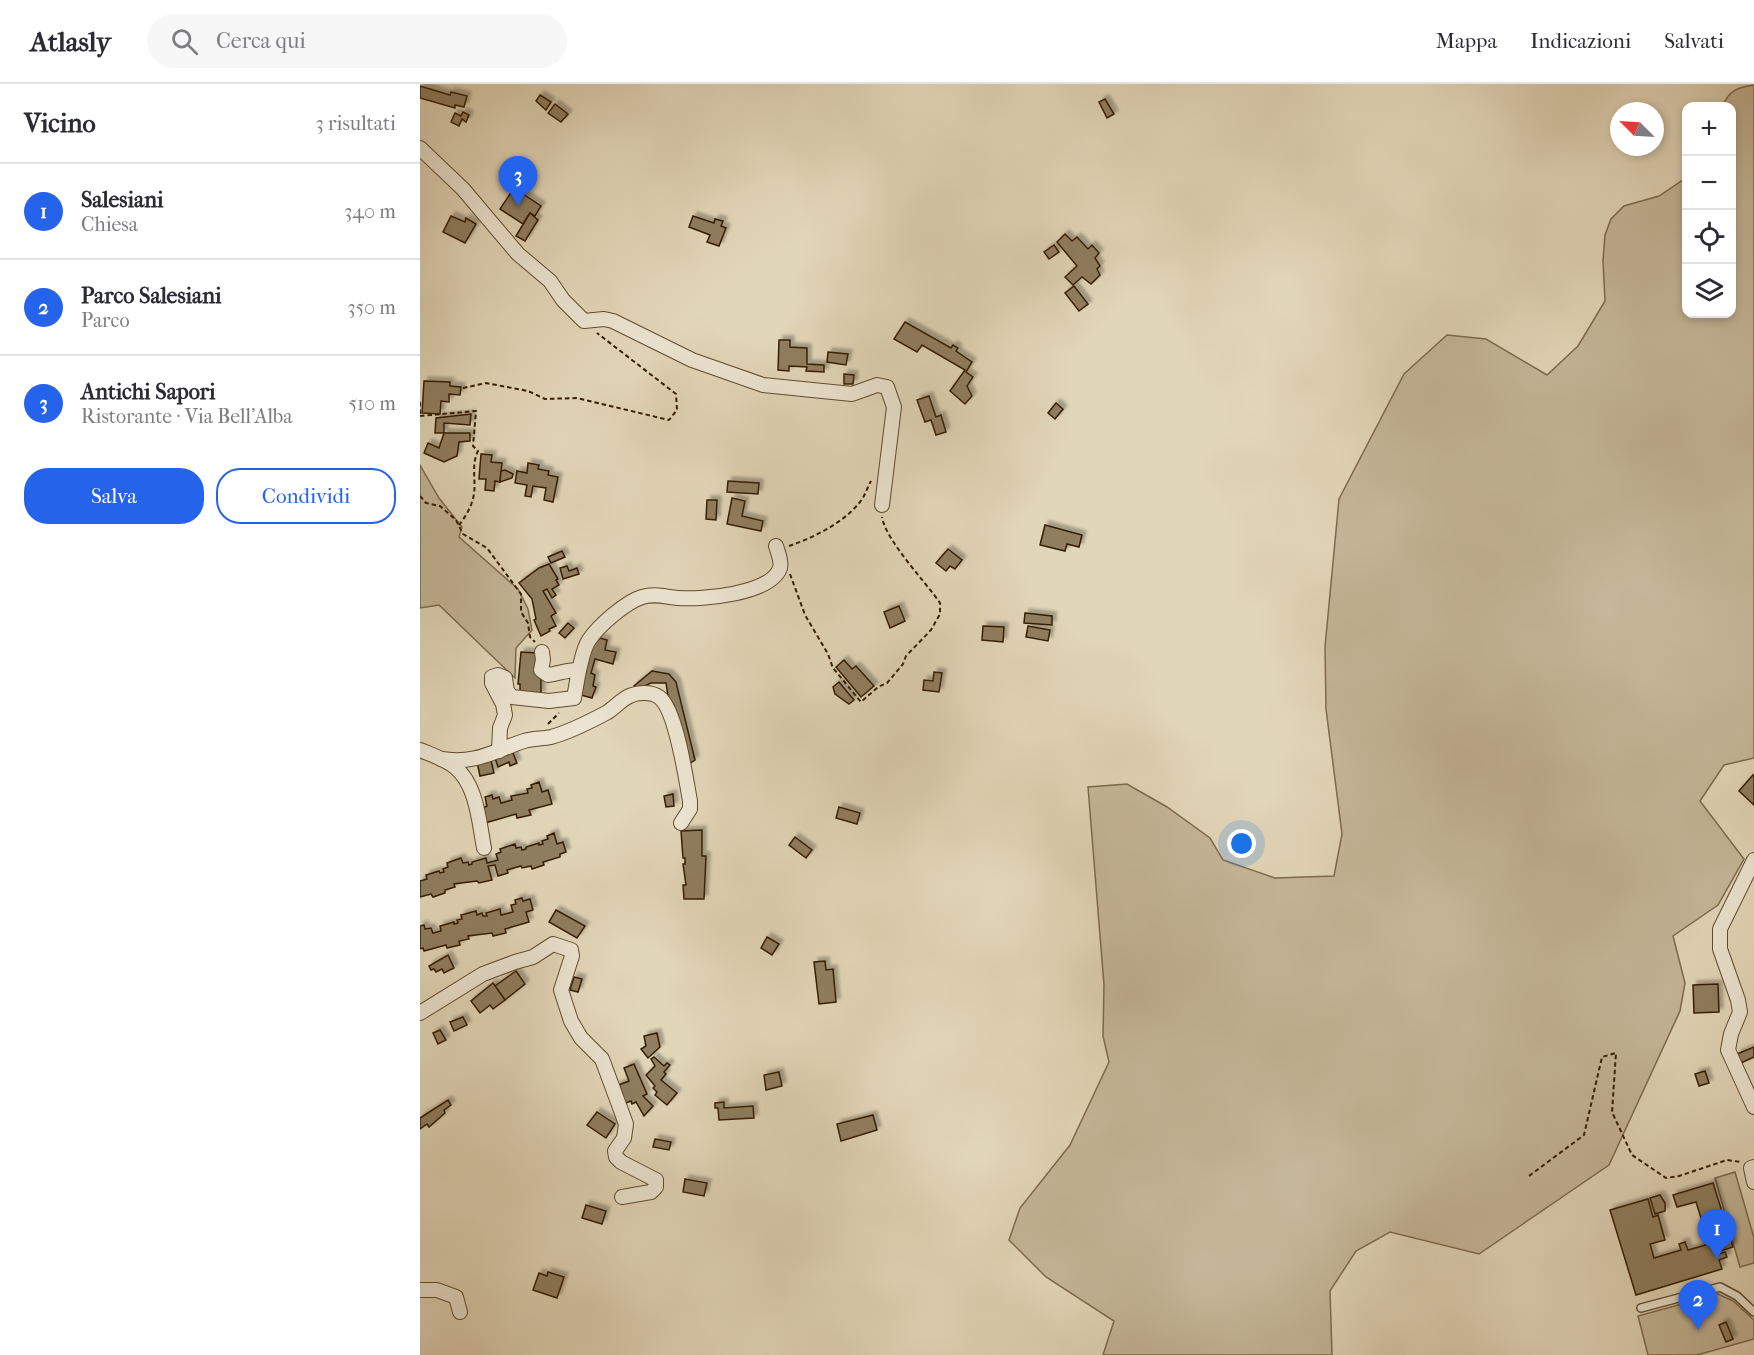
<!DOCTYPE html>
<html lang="it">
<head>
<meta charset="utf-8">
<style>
	body { margin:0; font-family:"IM FELL French Canon",serif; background:#f7f7f7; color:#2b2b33 }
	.controls { position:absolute; right:18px; top:18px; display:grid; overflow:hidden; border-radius:12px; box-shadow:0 3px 9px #0003 }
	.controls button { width:54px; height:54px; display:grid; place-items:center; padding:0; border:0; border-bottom:2px solid #e1e1e2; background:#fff; color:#2b2b33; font:30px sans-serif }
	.compass { position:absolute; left:1190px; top:18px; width:54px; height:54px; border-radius:50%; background:#fff; box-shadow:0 3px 9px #0003; rotate:294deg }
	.you { position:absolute; left:822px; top:760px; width:21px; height:21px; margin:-15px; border:4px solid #fff; border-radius:50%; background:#1a73e8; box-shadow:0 0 0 9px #1a73e833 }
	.badge { display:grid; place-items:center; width:39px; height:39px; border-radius:50%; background:#2563eb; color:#fff; font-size:20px; font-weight:700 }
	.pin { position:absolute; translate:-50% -50px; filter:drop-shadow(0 2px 3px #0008) }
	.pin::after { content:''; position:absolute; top:32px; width:21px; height:18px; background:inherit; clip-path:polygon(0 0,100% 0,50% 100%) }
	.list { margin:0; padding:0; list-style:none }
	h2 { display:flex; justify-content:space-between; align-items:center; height:78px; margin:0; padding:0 24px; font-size:26px }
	h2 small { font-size:20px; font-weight:400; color:#7c7c81 }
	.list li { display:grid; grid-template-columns:39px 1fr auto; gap:18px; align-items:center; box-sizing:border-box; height:96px; padding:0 24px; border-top:2px solid #e1e1e2 }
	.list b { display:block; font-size:22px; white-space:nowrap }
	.list p { margin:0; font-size:20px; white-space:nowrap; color:#7c7c81 }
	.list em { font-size:20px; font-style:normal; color:#7c7c81 }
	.actions { display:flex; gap:12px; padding:18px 24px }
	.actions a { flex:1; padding:14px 0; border:2px solid #2563eb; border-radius:24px; text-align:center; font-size:21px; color:#2563eb }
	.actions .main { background:#2563eb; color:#fff }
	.icon { flex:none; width:33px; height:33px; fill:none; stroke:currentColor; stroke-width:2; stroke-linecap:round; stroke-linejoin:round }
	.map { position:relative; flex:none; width:1334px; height:1271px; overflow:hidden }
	header { display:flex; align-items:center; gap:36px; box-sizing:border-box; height:84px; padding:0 30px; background:#fff; border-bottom:2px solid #e1e1e2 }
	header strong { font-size:28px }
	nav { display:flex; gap:33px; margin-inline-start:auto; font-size:21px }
	.search { width:420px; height:54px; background:#f7f7f7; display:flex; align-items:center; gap:15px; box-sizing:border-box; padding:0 21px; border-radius:33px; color:#7c7c81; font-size:22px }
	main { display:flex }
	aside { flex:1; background:#fff }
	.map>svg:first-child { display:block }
	.green { fill:#c5b799; stroke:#7d6b4c; stroke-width:1.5 }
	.building { fill:#8f7e60; stroke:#351f00; stroke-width:1.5; filter:url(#shadow) }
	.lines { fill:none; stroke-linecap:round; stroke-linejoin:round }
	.lane-casing { stroke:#604d2e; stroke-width:10 }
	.street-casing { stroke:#604d2e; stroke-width:16 }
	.path { stroke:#351f00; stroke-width:2; stroke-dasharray:4.5 3; stroke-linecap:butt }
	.lane { stroke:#ece4d1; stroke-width:7 }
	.street { stroke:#ece4d1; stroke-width:14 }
</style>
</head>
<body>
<header>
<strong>Atlasly</strong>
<div class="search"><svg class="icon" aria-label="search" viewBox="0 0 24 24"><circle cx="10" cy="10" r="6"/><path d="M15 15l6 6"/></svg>Cerca qui</div>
<nav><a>Mappa</a><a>Indicazioni</a><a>Salvati</a></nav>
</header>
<main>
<aside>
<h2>Vicino<small>3 risultati</small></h2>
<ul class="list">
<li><span class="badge">1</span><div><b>Salesiani</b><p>Chiesa</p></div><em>340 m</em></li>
<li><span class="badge">2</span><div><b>Parco Salesiani</b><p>Parco</p></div><em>350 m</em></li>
<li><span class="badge">3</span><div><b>Antichi Sapori</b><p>Ristorante · Via Bell'Alba</p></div><em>510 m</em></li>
</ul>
<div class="actions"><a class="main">Salva</a><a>Condividi</a></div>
</aside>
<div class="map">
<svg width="1334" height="1271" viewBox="0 0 1334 1271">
	<defs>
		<filter id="shadow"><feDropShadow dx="4" dy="-4" stdDeviation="1.5" flood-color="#0004"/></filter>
	</defs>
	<rect width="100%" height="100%" fill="#e2d6b8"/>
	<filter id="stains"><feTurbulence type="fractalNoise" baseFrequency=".00333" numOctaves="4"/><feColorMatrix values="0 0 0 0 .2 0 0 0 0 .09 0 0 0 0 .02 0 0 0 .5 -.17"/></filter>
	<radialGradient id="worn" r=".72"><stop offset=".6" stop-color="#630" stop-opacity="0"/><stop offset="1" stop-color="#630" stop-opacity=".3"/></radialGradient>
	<g class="green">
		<path d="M1334,1V674L1304,681L1280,717L1324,775L1298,821L1253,852L1265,899L1260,927L1189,1081L1059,1170L970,1148L936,1167L910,1207L912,1271H683L694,1237L626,1193L589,1156L600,1124L650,1061L689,978L683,952L684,901L668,703L707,700L747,723L790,754L803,776L855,794L914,792L922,750L906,625L905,563L919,415L984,290L1027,251L1066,255L1127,291L1158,262L1185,217L1183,177L1185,151L1191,135L1204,122L1239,112L1266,94V230H1312V22H1303C1308,7 1318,3 1334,1Z"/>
		<path d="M0,381L19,414L42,443L39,453L98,505L108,525L112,546L96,564L95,594L19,521L0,524Z"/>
		<path d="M1315,1088L1334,1154V1179L1320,1183L1295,1094Z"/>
		<path d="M1298,1210L1313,1217L1334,1236V1255L1277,1271H1228L1218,1232Z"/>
	</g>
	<g class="building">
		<path d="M0,2L30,11L31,8L47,12L44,23L35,21V24L0,14Z"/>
		<path d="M120,11L131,18L126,26L116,17Z"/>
		<path d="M685,15L694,30L687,34L679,18Z"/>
		<path d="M135,20L148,30L141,38L128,29Z"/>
		<path d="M43,28L49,31L46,38L42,35L39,42L31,38L35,29L41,32Z"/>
		<path d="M94,104L121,122L115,132L110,129L103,140L80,125Z"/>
		<path d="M110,129L118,136L105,157L96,152Z"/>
		<path d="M31,132L45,138L46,134L56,140L45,159L23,148Z"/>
		<path d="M273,132L294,139L295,135L303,137L301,142L306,144L299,162L287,158L290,151L269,143Z"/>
		<path d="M645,150L652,157L657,153L668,165L672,161L679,169L675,174L680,182L677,185L680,191L671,200L662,193L653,201L645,193L657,182L637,158Z"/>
		<path d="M634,161L639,168L629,175L624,168Z"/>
		<path d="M654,202L668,220L659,227L645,209Z"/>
		<path d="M485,238L531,264L533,261L538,264L536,267L552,278L546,288L553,293L547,302L552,312L545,320L530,307L545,286L502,261L497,268L474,255Z"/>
		<path d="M359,256H370V263L387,264V280L404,281V288L386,287L387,283L369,282V287L358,286Z"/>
		<path d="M408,268L428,270L426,281L407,278Z"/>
		<path d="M424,290L434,291L433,300H424Z"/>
		<path d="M4,297L30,298V302L41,303L40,311L29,310V318L21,317L20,330L2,329Z"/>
		<path d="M509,312L516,333L521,331L526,348L516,351L511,336L505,338L497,316Z"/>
		<path d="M636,319L643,325L635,335L628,329Z"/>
		<path d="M51,330L50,341L24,339V349H15L16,334Z"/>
		<path d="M24,349H50V357L39,358L37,372L24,378L4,369L8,359L19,364Z"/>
		<path d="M61,370L72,371L71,378L82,379L80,398L75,397L74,407L65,406L66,395H59Z"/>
		<path d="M108,379L119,381L118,385L129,387L128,391L138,393L133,418L124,416L126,404L113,402L111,413L105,412L107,401L95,399L97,387L107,389Z"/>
		<path d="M85,386L93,390L92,394L80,398L81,387Z"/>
		<path d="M308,397L339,399L338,410L307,408Z"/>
		<path d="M312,414L325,417L322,432L343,437L341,447L307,440Z"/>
		<path d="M287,416H297L296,436L286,435Z"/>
		<path d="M625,441L662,451L659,463L647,460L645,467L620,461Z"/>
		<path d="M528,465L542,476L535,485L530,482L526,487L516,479Z"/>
		<path d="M142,467L145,473L131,479L128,473Z"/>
		<path d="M129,480L138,495L136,496L139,501L132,505L136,511L132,514L127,505L123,507L136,529L131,532L136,542L129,545L130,547L121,552L114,536L116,535L112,515L99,499L119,484Z"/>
		<path d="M147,482L149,487L157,484L159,490L143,495L140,484Z"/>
		<path d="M479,522L485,537L470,544L464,528Z"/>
		<path d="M605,529L632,532V541L604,539Z"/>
		<path d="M148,539L154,544L145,554L139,549Z"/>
		<path d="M563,542L584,543L583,558L562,556Z"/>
		<path d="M608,542L630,546L628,557L606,553Z"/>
		<path d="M180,554L187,556L185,566L196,568L193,580L175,575L171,589L175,591L173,602L176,603L172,614L161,611L162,600L172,562Z"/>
		<path d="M101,568L116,569L117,591L121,592V611L100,608V600H98Z"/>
		<path d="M424,576L432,585L436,582L454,602L441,613L416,583Z"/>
		<path d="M232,587L249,590L256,598L275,676L269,680L254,621L249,619L246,599H231L216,606L214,602Z"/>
		<path d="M514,588L522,589L519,608L503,606L504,596L513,597Z"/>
		<path d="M419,598L434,616L429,620L415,610L413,603Z"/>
		<path d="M91,664L97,679L90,682L89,678L78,683L74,671Z"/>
		<path d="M70,673L74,689L60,692L57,678Z"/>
		<path d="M1333,691H1334V721L1319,707Z"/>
		<path d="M119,698L122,708L128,706L132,720L109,726L111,731L97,734L96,730L65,739L61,725L67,722L65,713L72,711L73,715L79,713L81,719L92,716L91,712L108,709L107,705L112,704L111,701Z"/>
		<path d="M253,710L254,722L246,723L244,712Z"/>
		<path d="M419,723L440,729L437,740L416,734Z"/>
		<path d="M282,746V772H286L284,815H264L263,801H266L263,780H265V774H263L261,747Z"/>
		<path d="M134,749L137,760L143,758L146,768L140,770V773L123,778L124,781L112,785L111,782L102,784L101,782L87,786L88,789L78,792L75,781L68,782L72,796L59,799L57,797L34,800L35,803L25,806V809L13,813L11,810L0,813V797L7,795L6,791L19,787L20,789L24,788L23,785L28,783L27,779L41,774L43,779L48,778L49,781L52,780V778L66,774L67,779L78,776L76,770L81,768L80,765L95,760L96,764L101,763L102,766L106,765V763L119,759V761L123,760L122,757L128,755L127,752Z"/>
		<path d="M375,753L392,766L386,774L369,761Z"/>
		<path d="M102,814L103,817L110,815L113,826L106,828L109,838L85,845L86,849L73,852L72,849L48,852L49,855L39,857L40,861L27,864L26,861L4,867L3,864L0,865V842L4,841L5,845L11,844L13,849L21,847L20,842L34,838V840L38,839L37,836L42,835L41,831L56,827L57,831L62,829L63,832H67L66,829L80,825L81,831L93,828L91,821L96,820L95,816Z"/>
		<path d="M136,826L165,842L157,854L129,838Z"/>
		<path d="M347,853L359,860L352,871L341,864Z"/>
		<path d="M28,871L34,884L24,889L22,885L16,888L14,885L11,886L9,882Z"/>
		<path d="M405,877L406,886L413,885L416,918L399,920L394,878Z"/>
		<path d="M96,887L105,900L85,916L75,902Z"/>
		<path d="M154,893L162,895L158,908L150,906Z"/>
		<path d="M73,899L85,916L73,925L70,921L60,929L51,917Z"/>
		<path d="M1298,900L1299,928L1274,929L1273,901Z"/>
		<path d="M43,933L47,941L34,947L30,938Z"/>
		<path d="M20,946L26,956L18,960L13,949Z"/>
		<path d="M237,949L240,963L228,974L221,965L226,962L224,952Z"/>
		<path d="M1334,963V973L1321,979L1317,970Z"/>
		<path d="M234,973L244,982L247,979L250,981L244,988L246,990L241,996L257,1009L247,1021L235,1011L237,1008L233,1004L235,1002L226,991L235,982L231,975Z"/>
		<path d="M214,980L227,1010L223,1012L233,1022L224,1032L216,1018L212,1020L211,1017L203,1020L196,1002L209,997L204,984Z"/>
		<path d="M1285,987L1289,999L1279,1002L1275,990Z"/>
		<path d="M359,988L362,1002L346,1006L344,991Z"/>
		<path d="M28,1016L31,1021L24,1026L25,1029L9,1043L7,1040L0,1045V1034Z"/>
		<path d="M304,1018V1024L333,1022L334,1034L299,1036L298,1024H295V1019Z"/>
		<path d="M177,1028L195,1040L186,1054L167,1041Z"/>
		<path d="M453,1031L457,1046L421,1057L417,1040Z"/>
		<path d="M235,1055L251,1058L249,1066L233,1063Z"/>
		<path d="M265,1095L287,1099L284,1112L263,1108Z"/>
		<path d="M1293,1099L1313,1163L1297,1168L1299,1170L1305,1168L1307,1173L1299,1176L1302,1185L1216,1211L1190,1126L1228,1115L1233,1133L1238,1131L1245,1156L1230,1160L1234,1174L1261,1166L1259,1160L1265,1158L1268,1166L1289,1160L1276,1118L1257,1123L1253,1111Z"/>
		<path d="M1240,1111L1245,1119V1127L1235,1130L1230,1114Z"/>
		<path d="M166,1121L186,1127L182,1140L162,1134Z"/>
		<path d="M128,1188L144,1193L137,1214L113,1206L119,1189L127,1192Z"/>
		<path d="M1306,1238L1313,1255L1306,1258L1299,1241Z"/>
	</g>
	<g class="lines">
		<defs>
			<path id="lane" d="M1221,1224L1300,1203L1317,1212L1334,1228"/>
			<g id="street">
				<path d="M0,64L43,105L98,170L130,197L143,216L164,237L184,235L193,237L272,276L343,301L432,310L457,301L467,303L474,323L462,421"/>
				<path d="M159,586C162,576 163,565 169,556C179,541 206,518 222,513C236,509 245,513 258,514C282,516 351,510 360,484C362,477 358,469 356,462"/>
				<path d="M0,666C12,671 25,675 35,683C57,701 59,738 64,764"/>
				<path d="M79,667L80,644L85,631L83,620L72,599V593L78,591L85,594L87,607L92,613L129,617L154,614L159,586C149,585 138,590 128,591L121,586L123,576L122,568"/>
				<path d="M21,675C57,680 71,668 104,657C113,654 122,655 131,653C150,648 169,638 186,629C195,624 202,614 212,611C219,608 232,608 239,613C256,625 266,695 270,717V725L261,739"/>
				<path d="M1334,776L1300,845V865L1318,916L1320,928L1311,950L1308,966L1334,1023"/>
				<path d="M0,929L63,890L95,878L113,873L133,860L151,866L152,872L141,906L151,937L161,954L182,975L206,1040L204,1054L195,1067L196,1073L201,1078L236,1096V1103L231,1108L202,1113"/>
				<path d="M1334,1083L1331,1084L1334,1098"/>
				<path d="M0,1206H17L36,1213L40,1228"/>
			</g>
		</defs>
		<use href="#lane" class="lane-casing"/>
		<use href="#street" class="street-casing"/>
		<g class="path">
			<path d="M43,304L66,299L108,307L125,315L157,314L249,336L257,326L256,310L177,249"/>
			<path d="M0,318V330"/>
			<path d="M0,332L56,327L53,362L58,367C51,381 56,395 54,410C52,422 46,432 39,441"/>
			<path d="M0,412L6,419L20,422L36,436L43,450L67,464L101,510V528L108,539L110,553L115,558"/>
			<path d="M369,462C395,453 423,439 440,418C445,412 447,404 451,397"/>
			<path d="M370,490L385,531L408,570L413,584L441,618L458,603L467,599L483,580L486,572L511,546L520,530V519C505,497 466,457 462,433"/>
			<path d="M128,640L139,629"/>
			<path d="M1109,1092L1164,1051L1182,973L1196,969L1192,1028L1212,1071L1246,1094L1259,1092L1307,1076L1321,1078"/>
		</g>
		<use href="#lane" class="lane"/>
		<use href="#street" class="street"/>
	</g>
	<rect width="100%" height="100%" filter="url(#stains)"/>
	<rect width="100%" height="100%" fill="url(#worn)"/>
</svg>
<div class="controls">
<button>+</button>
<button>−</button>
<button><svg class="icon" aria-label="locate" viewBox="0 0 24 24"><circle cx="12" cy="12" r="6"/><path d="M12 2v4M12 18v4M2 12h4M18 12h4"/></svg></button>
<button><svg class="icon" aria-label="layers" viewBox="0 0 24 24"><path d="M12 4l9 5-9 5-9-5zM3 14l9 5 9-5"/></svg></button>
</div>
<svg class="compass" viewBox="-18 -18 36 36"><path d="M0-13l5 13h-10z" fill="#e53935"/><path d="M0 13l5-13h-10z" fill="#7c7c81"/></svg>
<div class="you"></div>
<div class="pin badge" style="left:1297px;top:1175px">1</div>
<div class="pin badge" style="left:1278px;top:1246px">2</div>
<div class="pin badge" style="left:98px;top:122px">3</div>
</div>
</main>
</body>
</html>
